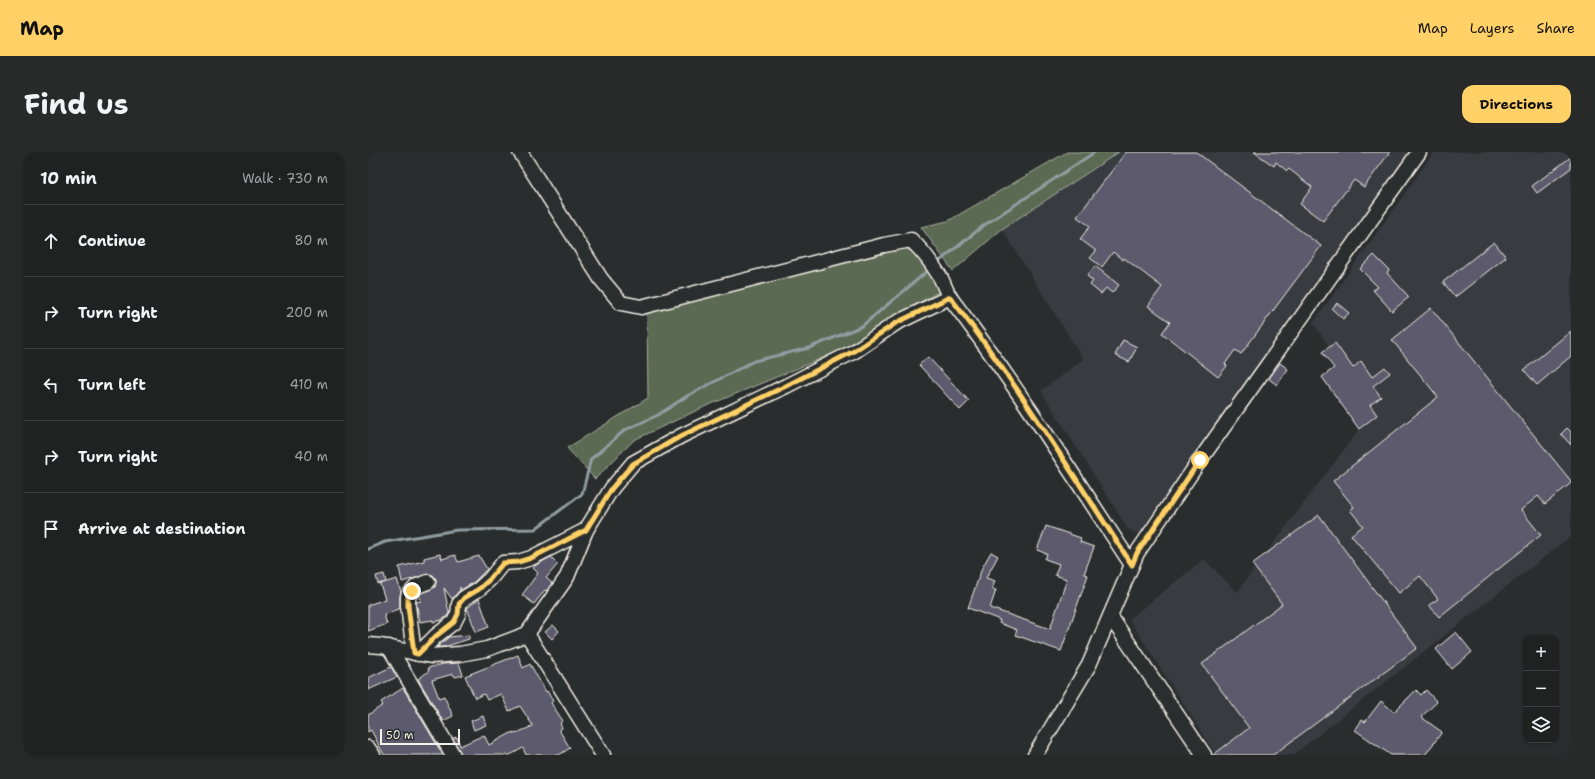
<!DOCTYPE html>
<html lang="en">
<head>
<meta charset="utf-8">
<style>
	body { margin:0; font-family:"Shantell Sans",sans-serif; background:#282a2a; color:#f1f3f6 }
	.controls { position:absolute; right:12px; bottom:12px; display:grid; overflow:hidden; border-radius:8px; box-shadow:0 1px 3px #0004 }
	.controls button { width:36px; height:36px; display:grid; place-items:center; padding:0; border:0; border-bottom:1px solid #3d3f40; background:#202222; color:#f1f3f6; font:20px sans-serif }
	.scale { position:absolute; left:12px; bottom:10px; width:80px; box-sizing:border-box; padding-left:4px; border:2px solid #f4f1e8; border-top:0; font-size:11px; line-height:14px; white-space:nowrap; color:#f4f1e8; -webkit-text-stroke:3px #2a2d2e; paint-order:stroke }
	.stop { position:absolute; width:12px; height:12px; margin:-9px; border:3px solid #ffd166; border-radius:50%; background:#fff }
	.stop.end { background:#ffd166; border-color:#fff; box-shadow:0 1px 4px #0008 }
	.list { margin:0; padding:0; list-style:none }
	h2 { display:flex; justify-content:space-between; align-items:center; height:52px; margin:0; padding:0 16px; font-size:17px }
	h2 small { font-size:13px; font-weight:400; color:#a2a4a5 }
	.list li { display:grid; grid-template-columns:26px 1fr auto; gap:12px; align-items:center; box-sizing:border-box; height:72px; padding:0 16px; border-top:1px solid #3d3f40 }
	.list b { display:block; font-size:15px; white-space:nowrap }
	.list em { font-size:13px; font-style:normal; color:#a2a4a5 }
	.icon { flex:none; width:22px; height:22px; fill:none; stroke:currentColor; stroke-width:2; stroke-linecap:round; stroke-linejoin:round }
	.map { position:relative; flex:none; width:1203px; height:603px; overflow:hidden; border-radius:12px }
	header { display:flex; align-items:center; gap:24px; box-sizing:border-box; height:56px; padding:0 20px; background:#ffd166; color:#111 }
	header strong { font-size:19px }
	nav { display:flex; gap:22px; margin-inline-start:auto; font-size:14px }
	.intro { display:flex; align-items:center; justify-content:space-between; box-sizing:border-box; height:96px; padding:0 24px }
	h1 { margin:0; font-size:28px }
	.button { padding:10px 18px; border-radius:12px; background:#ffd166; color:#111; font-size:14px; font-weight:700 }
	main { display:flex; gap:24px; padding:0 24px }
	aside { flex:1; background:#202222; border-radius:12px; box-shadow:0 1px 3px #0004 }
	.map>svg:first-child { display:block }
	.built { fill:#393a41 }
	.green { fill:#5b6a52; stroke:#a8ae9d }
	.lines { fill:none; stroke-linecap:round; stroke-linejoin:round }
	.stream { stroke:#919da2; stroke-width:3 }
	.building { fill:#5b5a6c; stroke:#f4f1e8 }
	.minor-casing { stroke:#f4f1e8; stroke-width:17 }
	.minor { stroke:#2a2d2e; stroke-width:14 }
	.route { stroke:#ffd166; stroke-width:5 }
</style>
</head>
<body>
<header>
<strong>Map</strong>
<nav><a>Map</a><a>Layers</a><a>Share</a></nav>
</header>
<div class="intro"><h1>Find us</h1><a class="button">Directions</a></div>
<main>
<aside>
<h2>10 min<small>Walk · 730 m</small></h2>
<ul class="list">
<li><svg class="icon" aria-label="ahead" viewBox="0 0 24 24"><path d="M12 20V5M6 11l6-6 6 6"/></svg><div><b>Continue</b></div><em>80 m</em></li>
<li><svg class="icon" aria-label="right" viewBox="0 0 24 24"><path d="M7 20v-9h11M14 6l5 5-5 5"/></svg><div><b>Turn right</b></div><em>200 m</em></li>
<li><svg class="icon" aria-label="left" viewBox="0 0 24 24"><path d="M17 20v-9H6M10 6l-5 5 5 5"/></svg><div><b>Turn left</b></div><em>410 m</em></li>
<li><svg class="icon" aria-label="right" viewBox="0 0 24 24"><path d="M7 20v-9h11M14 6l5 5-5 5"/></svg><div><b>Turn right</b></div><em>40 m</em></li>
<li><svg class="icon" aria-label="arrive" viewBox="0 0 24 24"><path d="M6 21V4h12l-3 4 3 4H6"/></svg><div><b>Arrive at destination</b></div></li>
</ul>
</aside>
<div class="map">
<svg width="1203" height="603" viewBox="0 0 1203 603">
	<rect width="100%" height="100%" fill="#2a2d2e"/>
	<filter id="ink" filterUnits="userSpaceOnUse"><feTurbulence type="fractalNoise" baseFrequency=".025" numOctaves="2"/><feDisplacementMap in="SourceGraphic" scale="8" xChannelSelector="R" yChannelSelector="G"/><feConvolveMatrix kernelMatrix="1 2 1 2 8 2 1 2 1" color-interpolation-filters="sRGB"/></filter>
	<g filter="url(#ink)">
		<g class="built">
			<path d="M751,0H1041L771,382L760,377L673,239L715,207L634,77Z"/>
			<path d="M1066,0H1203V384L925,603H848L761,467L836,407L869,440L1005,259L945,171Z"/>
		</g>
		<g class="green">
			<path d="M699,0H751L634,77L585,119L553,75L580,69Z"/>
			<path d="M538,96L551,105L572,139L524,166L476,197L336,255L266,288L227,327L199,296L280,246L279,160Z"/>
		</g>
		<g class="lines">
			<g class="stream">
				<path d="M568,112L615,74L727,0"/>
				<path d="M0,397L17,390L89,378L167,377L214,342L223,307L257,278L290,263L319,244L386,209L441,196L494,174L562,117"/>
			</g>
		</g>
		<g class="building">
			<path d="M758,0H828L953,94L873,202L867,198L857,212L859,214L850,225L794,181L802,170L780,154L794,135L756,106L755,108L745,100L734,115L722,106L728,99L712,87L722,74L709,65Z"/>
			<path d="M886,0H1022L996,35L986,28L955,69L932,52L944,35L921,17L919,19L908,10L906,14Z"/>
			<path d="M1203,5V16L1169,41L1164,34Z"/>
			<path d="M1126,90L1138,105L1087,145L1075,130Z"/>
			<path d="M1006,103L1021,118L1019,121L1041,145L1024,159L1005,138L1010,135L992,117Z"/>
			<path d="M727,114L751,133L744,141L738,136L733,142L722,133L725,129L719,124Z"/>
			<path d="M969,151L981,161L975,167L964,157Z"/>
			<path d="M1063,156L1203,329V331L1177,352L1170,344L1153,358L1173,383L1071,465L1061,453L1070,447L1052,424L1031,441L983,383L995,374L982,358L986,355L965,329L1070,245L1024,188Z"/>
			<path d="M1203,179V204L1169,233L1156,218Z"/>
			<path d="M755,188L769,195L761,210L747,203Z"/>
			<path d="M967,191L985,216L993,209L1004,225L1017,215L1022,221L1005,234L1013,245L1002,253L1009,263L991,277L954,225L966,216L954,200Z"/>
			<path d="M560,205L601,249L592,258L551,213Z"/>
			<path d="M912,211L920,217L909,233L901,227Z"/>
			<path d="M1199,276L1203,280V293L1193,282Z"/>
			<path d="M951,363L1049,496L905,603H845L881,576L834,512L914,452L884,412Z"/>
			<path d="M678,374L713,386L712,390L726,395L716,422L720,423L693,499L647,483L649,478L631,471L632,468L600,456L614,416L623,400L630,404L618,426L627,429L624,437L628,438L622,456L682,477L699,427L687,423L691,412L677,407L679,402L669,398Z"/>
			<path d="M72,402L74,407L87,403L90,410L111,404L119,417L106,430L93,438L92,435V438L84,447L76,436L81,461L79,464L74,468L65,470V468L52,470L48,450L53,449L52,444L54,441L67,435L68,431V427L65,423L61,422L34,430L31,415L56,409V406Z"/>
			<path d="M183,405L190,412L178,426L184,431L178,439L177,438L166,452L154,443L170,421L165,416L168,413Z"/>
			<path d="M16,422L18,430L10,432L8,424Z"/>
			<path d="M29,427L33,440L32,444V456L16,463L19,472L0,479V453L17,447L12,432Z"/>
			<path d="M111,447L121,475L108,480L99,456Z"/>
			<path d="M185,473L191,479L184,487L177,480Z"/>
			<path d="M1088,480L1104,500L1084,517L1068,497Z"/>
			<path d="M101,483V487L76,495H69L81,485Z"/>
			<path d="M150,503L155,516L162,512L178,540L179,539L185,549L183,551L195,569L192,571L194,576L191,578L202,596L191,603H158L155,596L142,603H93L85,586L89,585L92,594L116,583L121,593L145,580L146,582L165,574L152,554L141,559L133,542L119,548L116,542L107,546L97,524Z"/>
			<path d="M91,511L95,523L87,525L85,522L64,528L71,546L76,544L85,564L75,569L50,527L61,519L60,516L75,512Z"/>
			<path d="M23,515L29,525L0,538V526Z"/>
			<path d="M35,536L75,603H16L3,578L0,580V563L15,553L13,550Z"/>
			<path d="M1048,538L1053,543L1058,538L1069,550L1053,565L1074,580L1057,603H1023L987,578L994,568L997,570L1013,549L1026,560Z"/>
			<path d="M115,564L118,573L106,578L103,569Z"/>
		</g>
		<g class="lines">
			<defs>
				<g id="minor">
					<path d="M152,0L233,127L253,151L273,155L516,93L543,88C554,98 563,110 571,123C576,131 578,140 583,147C648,233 705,323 764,413"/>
					<path d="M742,464L836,603"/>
					<path d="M159,482L235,603"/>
					<path d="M0,493L13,494L63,504L92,502L119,497L159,482L199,425L218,378L244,336L265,311L313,284L418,234L487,199L528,171L582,145"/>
					<path d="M21,495L85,603"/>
					<path d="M46,501L40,454V444L49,434L60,430"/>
					<path d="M50,502L68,484L86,470L90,462L91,452L96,446L111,437L122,427L135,411L150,410L163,406L218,378"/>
					<path d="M0,596L5,603"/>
					<path d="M667,603L721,513L769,401L832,308L1051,0"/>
				</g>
			</defs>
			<use href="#minor" class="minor-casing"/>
			<use href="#minor" class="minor"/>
		</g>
	</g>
	<g class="lines" filter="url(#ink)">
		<path class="route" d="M44,439L40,444V454L46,501L50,502L68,484L86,470L90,462L91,452L96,446L111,437L122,427L135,411L150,410L163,406L218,378L244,336L265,312L313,284L418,234L486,199L528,171L582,145C648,230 705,323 764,413L769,401L832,308"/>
	</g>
</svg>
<div class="controls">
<button>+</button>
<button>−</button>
<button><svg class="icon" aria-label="layers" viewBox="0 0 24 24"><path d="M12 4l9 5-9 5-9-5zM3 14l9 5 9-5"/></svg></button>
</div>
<div class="scale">50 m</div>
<div class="stop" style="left:832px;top:308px"></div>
<div class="stop end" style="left:44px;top:439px"></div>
</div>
</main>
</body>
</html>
